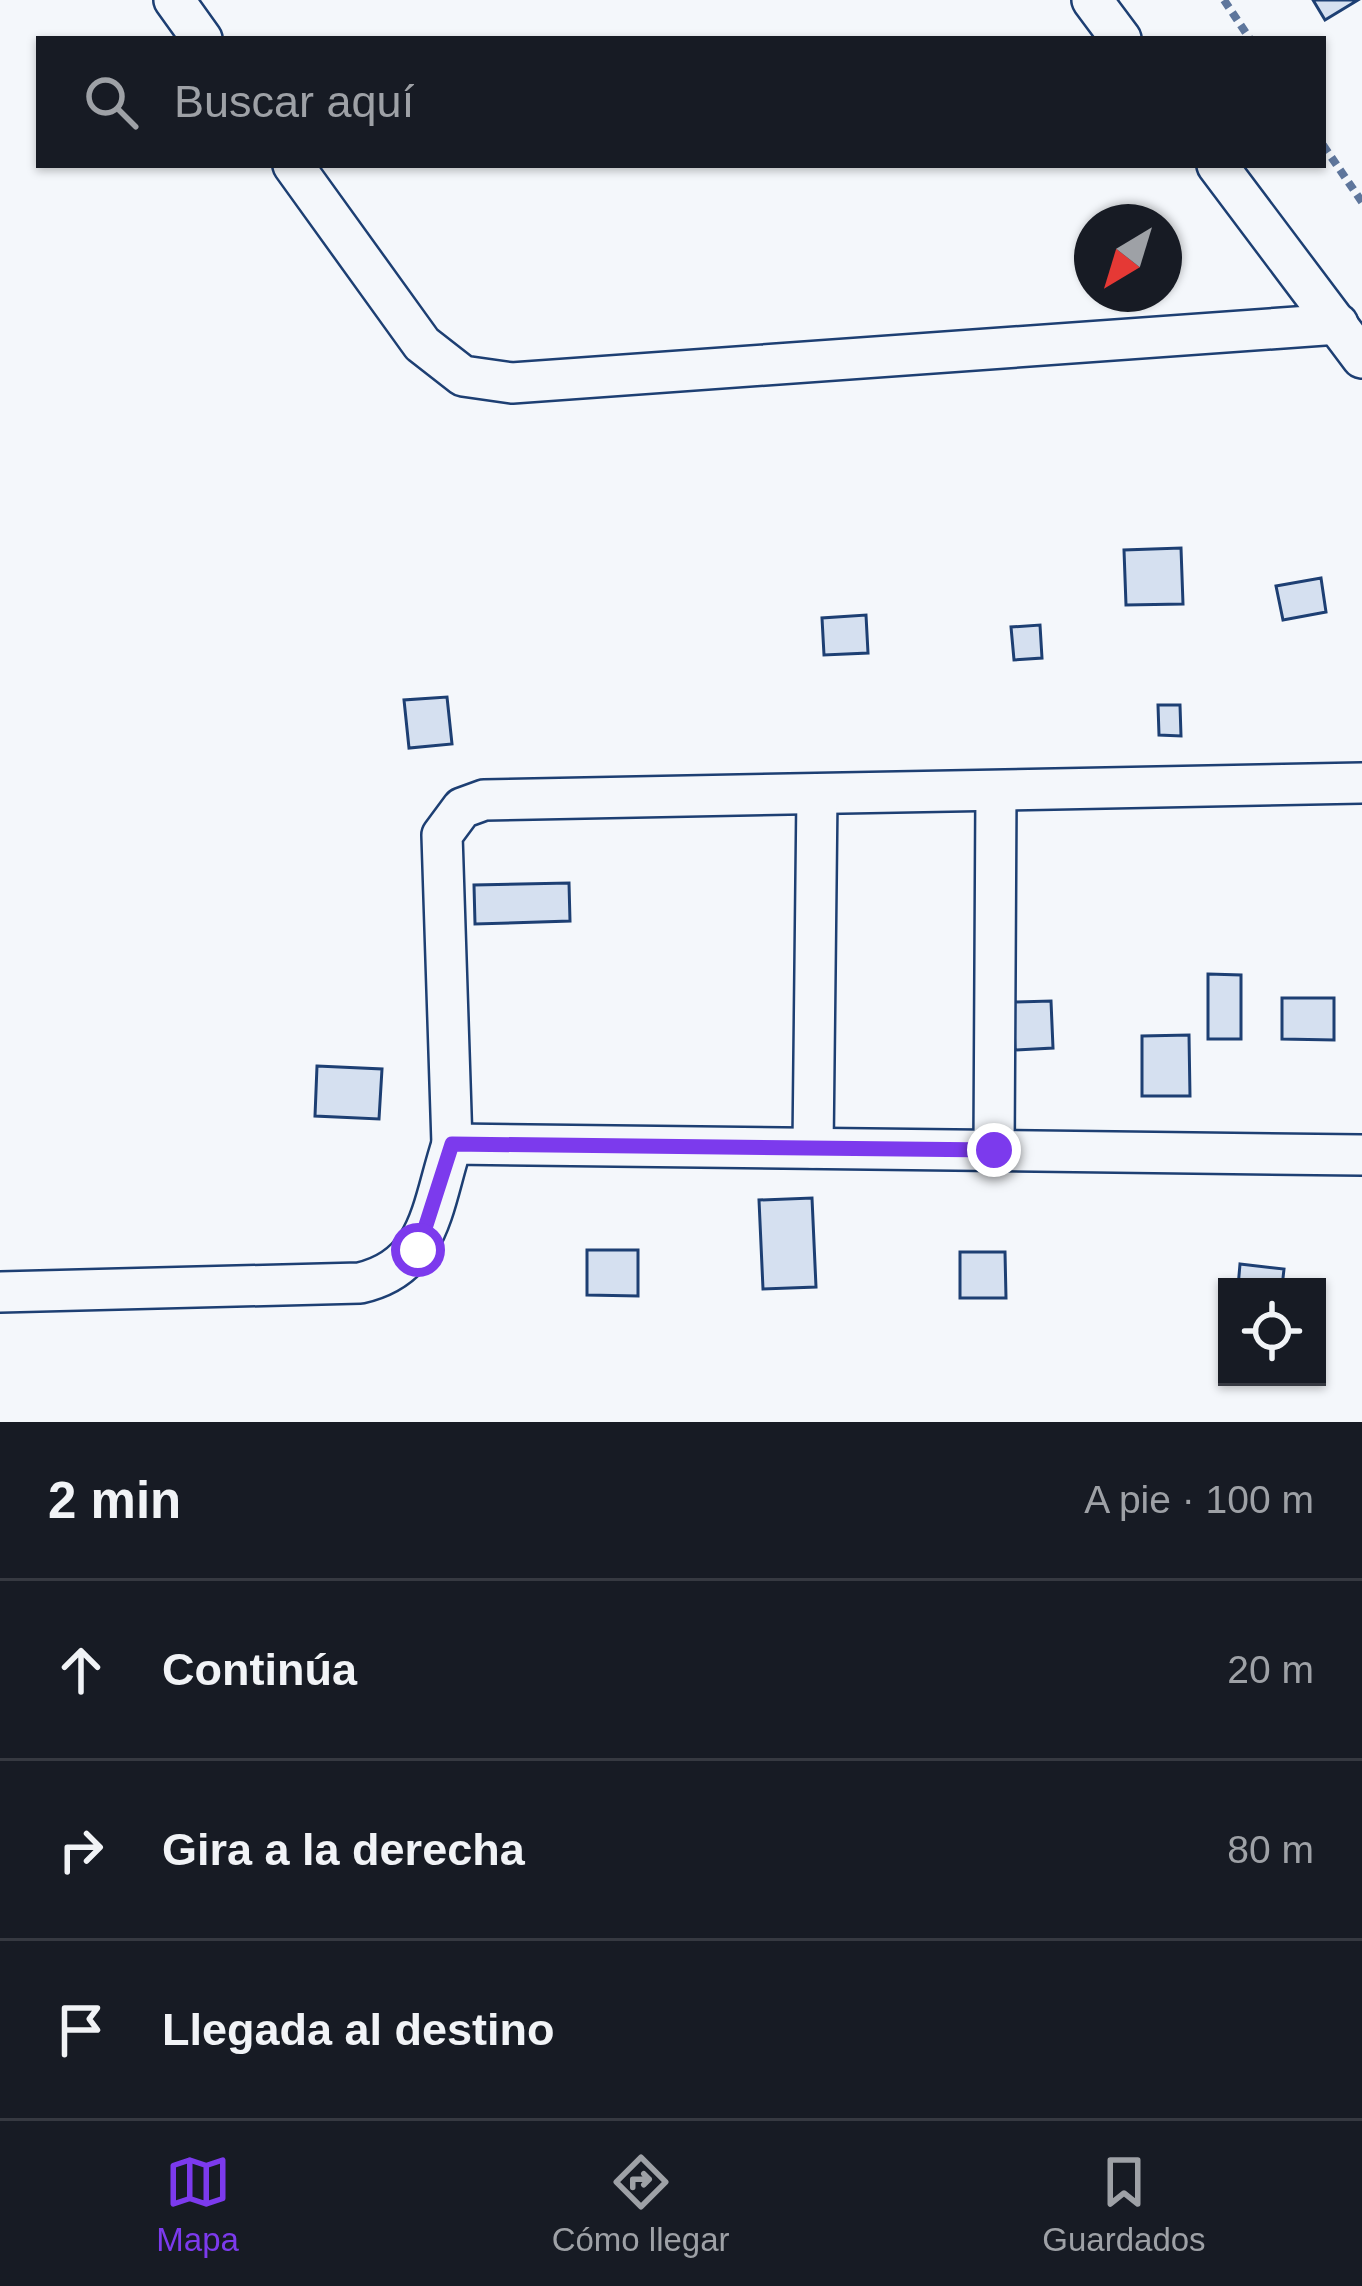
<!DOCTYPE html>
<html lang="es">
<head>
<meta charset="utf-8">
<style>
	body { margin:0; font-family:Helvetica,sans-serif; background:#20242c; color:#f1f3f6 }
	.controls { position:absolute; right:36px; bottom:36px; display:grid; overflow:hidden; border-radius:0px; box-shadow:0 3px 9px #0004 }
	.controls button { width:108px; height:108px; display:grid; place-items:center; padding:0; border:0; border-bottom:3px solid #363941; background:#171b24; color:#f1f3f6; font:60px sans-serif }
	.compass { position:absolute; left:1074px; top:204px; width:108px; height:108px; border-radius:50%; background:#171b24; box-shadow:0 3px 9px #0004; rotate:218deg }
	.stop { position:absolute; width:36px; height:36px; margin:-27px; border:9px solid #7c3aed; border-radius:50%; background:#fff }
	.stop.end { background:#7c3aed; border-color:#fff; box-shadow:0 3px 12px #0008 }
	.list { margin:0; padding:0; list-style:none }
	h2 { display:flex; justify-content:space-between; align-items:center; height:156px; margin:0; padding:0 48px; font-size:51px }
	h2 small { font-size:39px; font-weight:400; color:#9ea1a6 }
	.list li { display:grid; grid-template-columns:78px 1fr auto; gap:36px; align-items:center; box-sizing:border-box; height:180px; padding:0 48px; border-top:3px solid #363941 }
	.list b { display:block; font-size:45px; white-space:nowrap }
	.list em { font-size:39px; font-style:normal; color:#9ea1a6 }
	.icon { flex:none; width:66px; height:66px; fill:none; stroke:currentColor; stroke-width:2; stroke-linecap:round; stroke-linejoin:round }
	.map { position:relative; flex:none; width:1362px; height:1422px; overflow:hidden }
	.search { position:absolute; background:#171b24; box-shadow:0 3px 9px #0004; left:36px; right:36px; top:36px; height:132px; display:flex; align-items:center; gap:30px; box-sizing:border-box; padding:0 42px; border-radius:0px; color:#9ea1a6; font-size:45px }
	.sheet { height:696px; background:#171b24 }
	nav { display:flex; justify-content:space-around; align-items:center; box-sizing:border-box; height:168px; border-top:3px solid #363941; background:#171b24; font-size:33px; color:#9ea1a6 }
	nav a { display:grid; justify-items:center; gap:6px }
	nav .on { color:#7c3aed }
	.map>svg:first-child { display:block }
	.building { fill:#d5e0f0; stroke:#1d3f73; stroke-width:3 }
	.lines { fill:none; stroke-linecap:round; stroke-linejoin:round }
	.street-casing { stroke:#1d3f73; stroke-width:44 }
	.path { stroke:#5e769c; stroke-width:8; stroke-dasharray:9 6; stroke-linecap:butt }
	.street { stroke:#f4f7fb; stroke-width:39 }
	.route { stroke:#7c3aed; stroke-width:15 }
</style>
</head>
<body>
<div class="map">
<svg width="1362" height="1422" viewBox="0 0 1362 1422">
	<rect width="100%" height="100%" fill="#f4f7fb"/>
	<g class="building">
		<path d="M1313,0H1358L1325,20Z"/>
		<path d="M1181,548L1183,604L1126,605L1124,550Z"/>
		<path d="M1321,578L1326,612L1283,620L1276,586Z"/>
		<path d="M866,615L868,653L824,655L822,618Z"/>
		<path d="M1040,625L1042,658L1014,660L1011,627Z"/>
		<path d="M447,697L452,744L409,748L404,700Z"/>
		<path d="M1158,705H1180L1181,736L1159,735Z"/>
		<path d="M569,883L570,921L475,924L474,885Z"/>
		<path d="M1208,974L1241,975V1039H1208Z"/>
		<path d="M1282,998H1334V1040L1282,1039Z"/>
		<path d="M1051,1001L1053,1048L1015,1050L1013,1002Z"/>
		<path d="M1189,1035L1190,1096H1142V1036Z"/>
		<path d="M317,1066L382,1069L379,1119L315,1116Z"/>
		<path d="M812,1198L816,1287L763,1289L759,1200Z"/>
		<path d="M587,1250H638V1296L587,1295Z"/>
		<path d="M960,1252H1005L1006,1298H960Z"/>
		<path d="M1240,1264L1284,1269L1282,1287H1238Z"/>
	</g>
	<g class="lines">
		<defs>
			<g id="street">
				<path d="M174,0L202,39"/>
				<path d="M1092,0L1121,39"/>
				<path d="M293,165L422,344L463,376L512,383L1338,324"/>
				<path d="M1217,165L1362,358"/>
				<path d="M452,1144L442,835L462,808L484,800L1362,783"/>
				<path d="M813,1148L817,794"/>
				<path d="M994,1151L996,791"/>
				<path d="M0,1292L360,1283C431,1267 432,1205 452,1144L1362,1155"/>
			</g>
		</defs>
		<use href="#street" class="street-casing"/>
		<g class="path">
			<path d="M1224,0L1250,39"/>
			<path d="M1323,145L1362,202"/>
		</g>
		<use href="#street" class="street"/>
	</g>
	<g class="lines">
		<path class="route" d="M418,1250L452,1144L994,1150"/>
	</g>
</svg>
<div class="controls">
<button><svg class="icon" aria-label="locate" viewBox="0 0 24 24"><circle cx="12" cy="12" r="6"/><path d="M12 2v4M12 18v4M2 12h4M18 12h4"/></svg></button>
</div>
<svg class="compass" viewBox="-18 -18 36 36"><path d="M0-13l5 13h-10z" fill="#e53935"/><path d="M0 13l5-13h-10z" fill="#9ea1a6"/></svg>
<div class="stop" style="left:418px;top:1250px"></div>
<div class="stop end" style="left:994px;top:1150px"></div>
<div class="search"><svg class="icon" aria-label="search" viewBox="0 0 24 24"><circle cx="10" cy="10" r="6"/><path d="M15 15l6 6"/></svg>Buscar aquí</div>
</div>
<section class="sheet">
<h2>2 min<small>A pie · 100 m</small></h2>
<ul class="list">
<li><svg class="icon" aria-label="ahead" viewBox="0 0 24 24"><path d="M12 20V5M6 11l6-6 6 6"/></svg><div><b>Continúa</b></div><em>20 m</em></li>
<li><svg class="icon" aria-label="right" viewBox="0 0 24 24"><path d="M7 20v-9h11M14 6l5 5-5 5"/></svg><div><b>Gira a la derecha</b></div><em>80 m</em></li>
<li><svg class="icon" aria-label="arrive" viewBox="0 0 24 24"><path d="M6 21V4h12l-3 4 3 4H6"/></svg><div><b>Llegada al destino</b></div></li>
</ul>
</section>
<nav>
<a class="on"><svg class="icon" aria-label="map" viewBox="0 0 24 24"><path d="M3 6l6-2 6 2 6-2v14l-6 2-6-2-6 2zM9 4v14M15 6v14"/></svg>Mapa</a>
<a><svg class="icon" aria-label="directions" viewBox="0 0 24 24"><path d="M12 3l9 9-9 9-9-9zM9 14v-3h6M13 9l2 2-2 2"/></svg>Cómo llegar</a>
<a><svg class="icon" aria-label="saved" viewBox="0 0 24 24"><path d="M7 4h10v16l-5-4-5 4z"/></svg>Guardados</a>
</nav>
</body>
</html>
